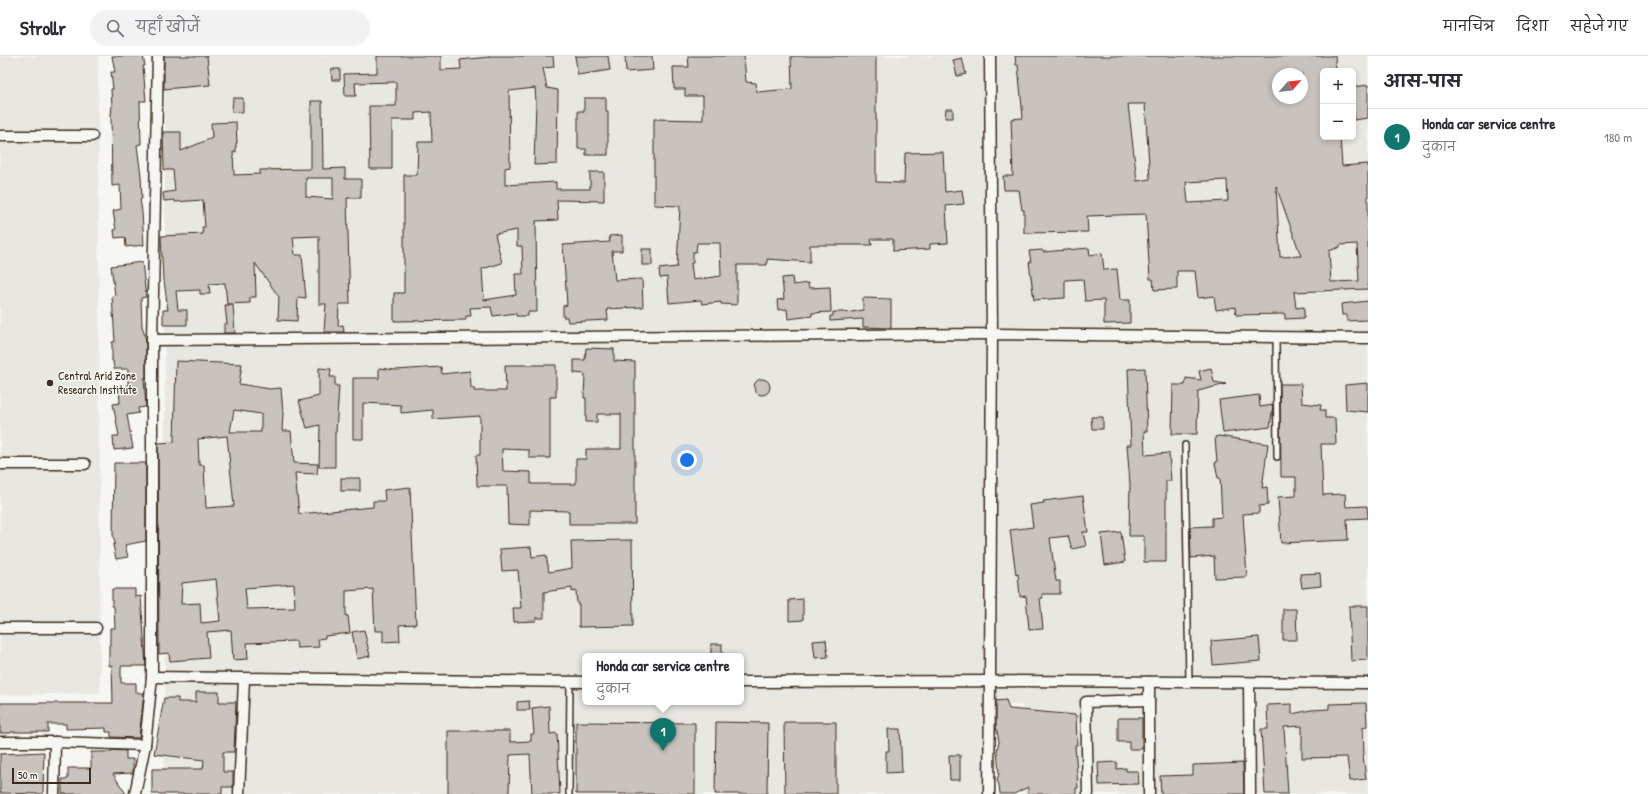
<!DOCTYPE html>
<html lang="hi">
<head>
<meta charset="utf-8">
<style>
	body { margin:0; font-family:"Patrick Hand","Playpen Sans Deva",sans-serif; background:#f2f2f3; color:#2b2b33 }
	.controls { position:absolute; right:12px; top:12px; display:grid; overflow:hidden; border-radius:6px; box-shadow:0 2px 6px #0003 }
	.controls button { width:36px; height:36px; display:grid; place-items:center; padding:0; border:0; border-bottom:1px solid #e1e1e2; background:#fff; color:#2b2b33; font:20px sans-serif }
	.compass { position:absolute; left:1272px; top:12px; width:36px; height:36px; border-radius:50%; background:#fff; box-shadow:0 2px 6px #0003; rotate:63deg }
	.scale { position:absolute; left:12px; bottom:10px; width:79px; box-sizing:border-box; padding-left:4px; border:2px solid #3b2a1e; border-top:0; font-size:11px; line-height:14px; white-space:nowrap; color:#3b2a1e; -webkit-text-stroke:3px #f6f6f2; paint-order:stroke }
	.you { position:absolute; left:687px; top:404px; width:14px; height:14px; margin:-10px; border:3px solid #fff; border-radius:50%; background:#1a73e8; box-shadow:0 0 0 6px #1a73e833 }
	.badge { display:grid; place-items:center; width:26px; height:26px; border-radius:50%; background:#0f766e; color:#fff; font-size:13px; font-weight:700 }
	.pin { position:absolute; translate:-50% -33px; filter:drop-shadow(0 1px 2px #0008) }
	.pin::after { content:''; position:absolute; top:21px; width:14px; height:12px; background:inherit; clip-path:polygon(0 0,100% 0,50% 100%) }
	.popup { position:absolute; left:582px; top:597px; width:162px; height:52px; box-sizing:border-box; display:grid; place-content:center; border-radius:6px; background:#fff; filter:drop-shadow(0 1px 3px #0005); font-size:13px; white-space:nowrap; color:#7c7c81 }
	.popup b { font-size:15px; color:#2b2b33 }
	.popup::after { content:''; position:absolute; left:50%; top:100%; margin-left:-8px; border:8px solid transparent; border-top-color:#fff }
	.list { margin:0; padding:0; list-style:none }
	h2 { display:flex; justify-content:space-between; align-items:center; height:52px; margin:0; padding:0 16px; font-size:17px }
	h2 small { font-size:13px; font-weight:400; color:#7c7c81 }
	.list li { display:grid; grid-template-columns:26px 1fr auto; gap:12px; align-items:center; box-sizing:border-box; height:56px; padding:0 16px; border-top:1px solid #e1e1e2 }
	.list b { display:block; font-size:15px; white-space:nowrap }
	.list p { margin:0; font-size:13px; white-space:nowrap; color:#7c7c81 }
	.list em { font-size:13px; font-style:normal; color:#7c7c81 }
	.icon { flex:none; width:22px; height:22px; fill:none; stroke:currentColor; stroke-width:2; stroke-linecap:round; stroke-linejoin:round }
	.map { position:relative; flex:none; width:1368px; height:738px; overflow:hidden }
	header { display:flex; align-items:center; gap:24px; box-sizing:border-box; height:56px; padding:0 20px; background:#fff; border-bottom:1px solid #e1e1e2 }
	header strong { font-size:19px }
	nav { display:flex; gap:22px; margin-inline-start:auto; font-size:14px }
	.search { width:280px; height:36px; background:#f2f2f3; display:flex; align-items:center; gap:10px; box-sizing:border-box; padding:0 14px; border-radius:22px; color:#7c7c81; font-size:15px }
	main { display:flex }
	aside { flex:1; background:#fff }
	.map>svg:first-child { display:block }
	.built { fill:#e8e7e2; fill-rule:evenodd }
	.building { fill:#c8c3be; stroke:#3b2a1e; fill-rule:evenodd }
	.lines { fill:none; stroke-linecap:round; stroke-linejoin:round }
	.lane-casing { stroke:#3b2a1e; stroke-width:8 }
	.street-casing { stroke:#3b2a1e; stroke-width:13 }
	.lane { stroke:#f6f6f2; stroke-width:5 }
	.street { stroke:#f6f6f2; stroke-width:10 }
	.poi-dot { fill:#3b2a1e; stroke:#f6f6f2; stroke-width:1.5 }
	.labels { text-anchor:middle; stroke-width:3; stroke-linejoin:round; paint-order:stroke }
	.poi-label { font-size:12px; fill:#3b2a1e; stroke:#f6f6f2; text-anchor:start }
</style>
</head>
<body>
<header>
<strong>Strollr</strong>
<div class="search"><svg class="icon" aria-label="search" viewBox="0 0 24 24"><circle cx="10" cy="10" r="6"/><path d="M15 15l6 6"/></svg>यहाँ खोजें</div>
<nav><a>मानचित्र</a><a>दिशा</a><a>सहेजे गए</a></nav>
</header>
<main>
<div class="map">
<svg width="1368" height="738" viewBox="0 0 1368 738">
	<rect width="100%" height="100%" fill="#f6f6f2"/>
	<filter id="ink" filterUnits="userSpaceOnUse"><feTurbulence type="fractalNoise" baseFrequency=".025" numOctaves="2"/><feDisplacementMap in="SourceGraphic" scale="8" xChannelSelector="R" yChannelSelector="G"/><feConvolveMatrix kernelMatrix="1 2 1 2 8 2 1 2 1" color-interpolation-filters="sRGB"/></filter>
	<g filter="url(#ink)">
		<g class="built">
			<path d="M0,0H98L100,637L0,639Z"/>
			<path d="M165,0H1368V738H1024L1022,649L996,647V738H164L165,617ZM1323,15H1353V81H1323ZM1278,18H1302V42H1278ZM585,600H741V646H585Z"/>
		</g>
		<g class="building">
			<path d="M112,0H143L145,10H143L146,45H140L141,88L137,89L141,120L142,143H140L142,156L144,189L126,191L125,181L115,182L114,174H116L113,155L121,153L120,129L112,130L111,59L112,50L111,33H113L111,16H115Z"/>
			<path d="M164,0H207L210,29L164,33Z"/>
			<path d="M377,0H441V14L461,13L460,4L489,1V0H553L554,11L543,12L547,32L558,34L557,108L534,109L536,46L535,32L509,35L510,111L505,112V129L556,126V133H590V116H604V145L557,144L558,164L536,165L537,256H528V260H516V257L493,260L491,251L470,252L471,260H466V264L394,265V237H404V119H417L418,86H432L431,56L415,57V64H392V113H370L369,50H396V26L355,27L356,40H345L344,18L377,17ZM517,174V190H522L523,218H515L516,239L484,244L482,213L502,207L495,178Z"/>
			<path d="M575,0H608L610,14L578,19Z"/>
			<path d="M625,0H652L653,14L626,16Z"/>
			<path d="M688,0H744L746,26L756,27L757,36L792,33L791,0H876V126L904,127L905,97L943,96L945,136L962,134L964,148L946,150L948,187L930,188V193L893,195V183H871L872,189H810V206L767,203V209H737V249L721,248V246L702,248L701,244L669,247L667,221L660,222L659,213L677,211L680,150L654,149V63L703,64V40H685V33H674L673,11H689ZM697,187H720L721,220L693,224L691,207H693V196H696Z"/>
			<path d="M1015,0H1335L1336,15H1323V81H1340L1342,110L1368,108V233L1294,236L1296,252L1304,251V262L1285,263V258L1236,259L1235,251L1216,254L1214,240L1198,242L1195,215H1177V233L1154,234L1153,223H1150L1146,158L1087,160L1088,176L1024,177V154H1022L1019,134H1004L1003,120H1013L1011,63L1023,62L1018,9H1016ZM1278,18H1302V42H1278ZM1128,48H1145L1150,123L1137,125ZM1227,124L1228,145L1188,147L1186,126ZM1276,130L1301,200L1280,201ZM1357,188L1359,225L1331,226L1329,195L1340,191V189Z"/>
			<path d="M962,2L966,18L957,20L953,4Z"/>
			<path d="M331,13H340V24H332Z"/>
			<path d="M1368,29V62L1354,64L1353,31Z"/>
			<path d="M233,42H243V57L232,56Z"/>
			<path d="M584,42H606V55H608V99H586V93H578V55H584Z"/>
			<path d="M311,45H322L323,113L345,112V123H361V142H347L350,248H339L338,270L343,269L344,276H324L326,248H319V180L293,181L295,199H302L306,242L298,241L297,265L278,264L279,241L255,207L256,241H250V247L227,248L225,227L209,228L210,238H200V234L176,235L178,254H187V269H163V254H168L164,225H163L161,180L203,178L202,171H205L203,144L175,146V144L164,145L163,137L175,135L173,114H164L163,76H181V95L212,82L211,67L236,66L237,87H236V96H233L234,119L260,118V114L311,113ZM306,122H333V143L306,141Z"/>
			<path d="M946,53H953V62H945Z"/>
			<path d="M622,179V195H612L615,224L642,223L643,251L607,253L608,264L568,266L567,261H563V250L567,249L563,189L610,186L609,180Z"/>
			<path d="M1089,192L1090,199L1102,197L1104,214L1117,213L1120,244H1130V267L1104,268V244L1085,245L1083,223L1065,224V242L1034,244L1029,206H1031L1029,195L1042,194L1043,196Z"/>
			<rect x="642" y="193" width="10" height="16"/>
			<path d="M142,206L146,241L141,242L142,270L146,284V322H144L146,351L138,352L139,357L127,359L133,392L114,394L113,380H119L113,348L120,347L119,331H128V313H114L113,305H112V286H115L112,240L115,239L111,210Z"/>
			<path d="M792,221L793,229L808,227L809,232L830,231L831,256L812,257V260L788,263L787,253L778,254L777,244L784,243L782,222Z"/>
			<path d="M863,242L891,243V272L863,271V263L830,265V260H833V256H845L846,257L863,254Z"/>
			<path d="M1368,245V264L1347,265V259H1342L1341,248Z"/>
			<path d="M225,249H233L235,277H224V268H227Z"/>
			<path d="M586,292L614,293V305L635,306V468H569V455L530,454V469L508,468L507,430H477L476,399H480V360L433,363V354L401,357V349L363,347V383H353V322H379V312L396,314L441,311L442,318L470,315L471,332H474V335H506L505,309H556V341H550V402H529V394L502,393L503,415L531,416V428H576V403H586V393H621V358H597V366H586V342H584L585,318L574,317V304H585Z"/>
			<path d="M176,305L242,308L239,328L270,333L281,332L283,357L282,375H291L294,407L318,408L317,418L295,417L299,458L373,451V445H385L384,434L410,431L416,568L399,569L400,585L383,586V575H375L373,533L346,535V560H348L350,577L325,580V582L318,583L319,591L297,592L296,585L247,587L248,603L233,604L231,574L207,576L209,602L170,605L169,597L159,598L158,387L174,386ZM234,354L261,358V376H230ZM227,380L234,450L206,452L204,409H199L198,383ZM216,523L220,565L201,567L200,547L181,548L182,527ZM294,528L295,552L247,553L245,532Z"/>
			<path d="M319,312L331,313L330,321H335V330H339L336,376H335V411H319L320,369L307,372L299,345L319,340Z"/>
			<path d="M1145,312L1147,375H1144L1145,399L1169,397L1171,425H1166V506H1144V480H1129L1130,428L1127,389H1131L1128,313Z"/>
			<path d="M1211,312L1214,326L1226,328L1198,335L1197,378H1172L1173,329H1185L1186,322L1201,324L1199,315Z"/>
			<circle cx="762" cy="331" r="8"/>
			<path d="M1368,327V356L1346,354L1345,329Z"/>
			<path d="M1280,328H1301L1302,347L1321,349L1320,354H1325V362H1335L1336,388H1321L1323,439L1345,438L1346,451L1367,450L1368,462L1347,463L1348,484L1281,487L1278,441L1296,440V421H1281Z"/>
			<path d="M1259,339L1260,351L1273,349L1270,371L1223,377L1219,344Z"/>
			<path d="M1091,361H1103V373H1092Z"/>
			<path d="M1219,380L1268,388L1262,432L1267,431L1268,449L1259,450V457L1243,458L1247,521L1215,522L1214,500L1191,502L1190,471L1212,470V462L1222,461L1220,422H1218L1215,407L1217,406L1215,381Z"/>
			<path d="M114,407H146V485L125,489L128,501L116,503L113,489L115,488L113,479Z"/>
			<rect x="341" y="422" width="19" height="13"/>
			<path d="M1083,440L1088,476H1083L1086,490L1072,493L1068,480L1050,482L1056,525H1060V538H1042L1043,542H1040L1043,573L1029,574L1026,540L1020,541L1018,518L1016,519L1010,474L1033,471L1030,449L1044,447L1043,445Z"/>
			<path d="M1121,476L1125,506L1105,509L1101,478Z"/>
			<path d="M632,484L633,570L579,571V548H577L576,535L572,536V532L544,536V562H536V565L514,566L513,552H521L518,514L502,515L500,493L531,491L532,501L546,499L549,516L572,512L571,485Z"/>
			<path d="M1320,517L1321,530L1302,532L1300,518Z"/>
			<path d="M112,533H135V541L141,540L146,610H121V627H136V637H144L139,682L111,681V676H106V672L66,673V668H48V676H11V677H0V647H113L112,609L109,610V589H110V572H115L114,550H112Z"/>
			<path d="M803,543V564L789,565V544Z"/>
			<path d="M1349,550H1368V604L1351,605Z"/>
			<path d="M1283,553H1296L1297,584H1283Z"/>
			<path d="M364,574L370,600L357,603L352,576Z"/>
			<path d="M1259,581L1261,605L1213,609L1211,585Z"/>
			<path d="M826,584L828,601L815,602L813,585Z"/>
			<rect x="711" y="588" width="11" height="12"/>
			<path d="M196,636H219V646H236L234,696H223V716H233V731H222V738H152V713H203L204,704L154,698L164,642H178V646H196Z"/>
			<path d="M1006,644L1009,653L1076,659L1077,689H1075L1078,732H1076V738H1028V731L1014,738H1000L999,729L997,724L999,718L997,694L999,686L996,670V645Z"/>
			<path d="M529,645L530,654H517V646Z"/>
			<path d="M1366,647L1367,670L1363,671L1364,699H1363L1366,723L1350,725L1347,701L1302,702V670L1284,671L1288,738H1265L1261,673H1268L1267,649L1292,648V658L1311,654L1329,653V648Z"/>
			<path d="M549,650L550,678L557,677L560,738H532L530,698L510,699L509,738H448V675H510V686L531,685V678H534L532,652Z"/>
			<path d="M1118,662H1142V693H1129V686H1118Z"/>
			<path d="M576,666L695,667V738H576Z"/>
			<path d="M716,666L768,667L767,738H715Z"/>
			<path d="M784,666H836V738H785Z"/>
			<path d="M888,673H900L902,716L886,717V695H889Z"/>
			<path d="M111,694L126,695V703H133V717L113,718L126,738H62V723H68V712H91V696H111Z"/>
			<path d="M44,696L43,738L0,737V698Z"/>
			<path d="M949,699H960V724H950Z"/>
			<path d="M1117,706V713L1126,712V715H1138L1139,728L1099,729L1098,707Z"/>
			<path d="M1243,707L1244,738H1161L1160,720L1193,719V709Z"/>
		</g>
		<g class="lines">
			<defs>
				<g id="lane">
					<path d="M1276,281L1277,401"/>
					<path d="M1185,389L1189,626"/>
					<path d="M569,738L570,626"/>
				</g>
				<g id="street">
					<path d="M0,80H92"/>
					<path d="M1368,282L992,278L990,625L1368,627"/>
					<path d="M152,284L992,278L990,0"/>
					<path d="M0,408H85"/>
					<path d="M0,572H96"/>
					<path d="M152,621L585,626"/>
					<path d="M741,626L990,625L989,738"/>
					<path d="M1249,627L1250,738"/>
					<path d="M0,686H55L145,689"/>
					<path d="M54,738L55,686"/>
					<path d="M135,738L145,689L152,621V284L158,0"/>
					<path d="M239,738L244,623"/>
					<path d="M1088,738L1086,646L1149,644V626"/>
					<path d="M1149,738V644"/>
				</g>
			</defs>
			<use href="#lane" class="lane-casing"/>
			<use href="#street" class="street-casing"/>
			<use href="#lane" class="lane"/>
			<use href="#street" class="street"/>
		</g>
	</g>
	<circle class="poi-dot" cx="50" cy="327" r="4"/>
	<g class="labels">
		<g class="poi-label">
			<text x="58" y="324">Central Arid Zone<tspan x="58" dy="14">Research Institute</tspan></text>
		</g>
	</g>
</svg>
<div class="controls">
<button>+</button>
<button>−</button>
</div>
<svg class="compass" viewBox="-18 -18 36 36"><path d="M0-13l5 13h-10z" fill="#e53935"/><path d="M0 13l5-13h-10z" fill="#7c7c81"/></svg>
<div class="scale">50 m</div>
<div class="you"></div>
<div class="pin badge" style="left:663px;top:695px">1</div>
<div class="popup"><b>Honda car service centre</b>दुकान</div>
</div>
<aside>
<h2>आस-पास<small></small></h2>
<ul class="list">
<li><span class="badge">1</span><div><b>Honda car service centre</b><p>दुकान</p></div><em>180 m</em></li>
</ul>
</aside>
</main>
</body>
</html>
